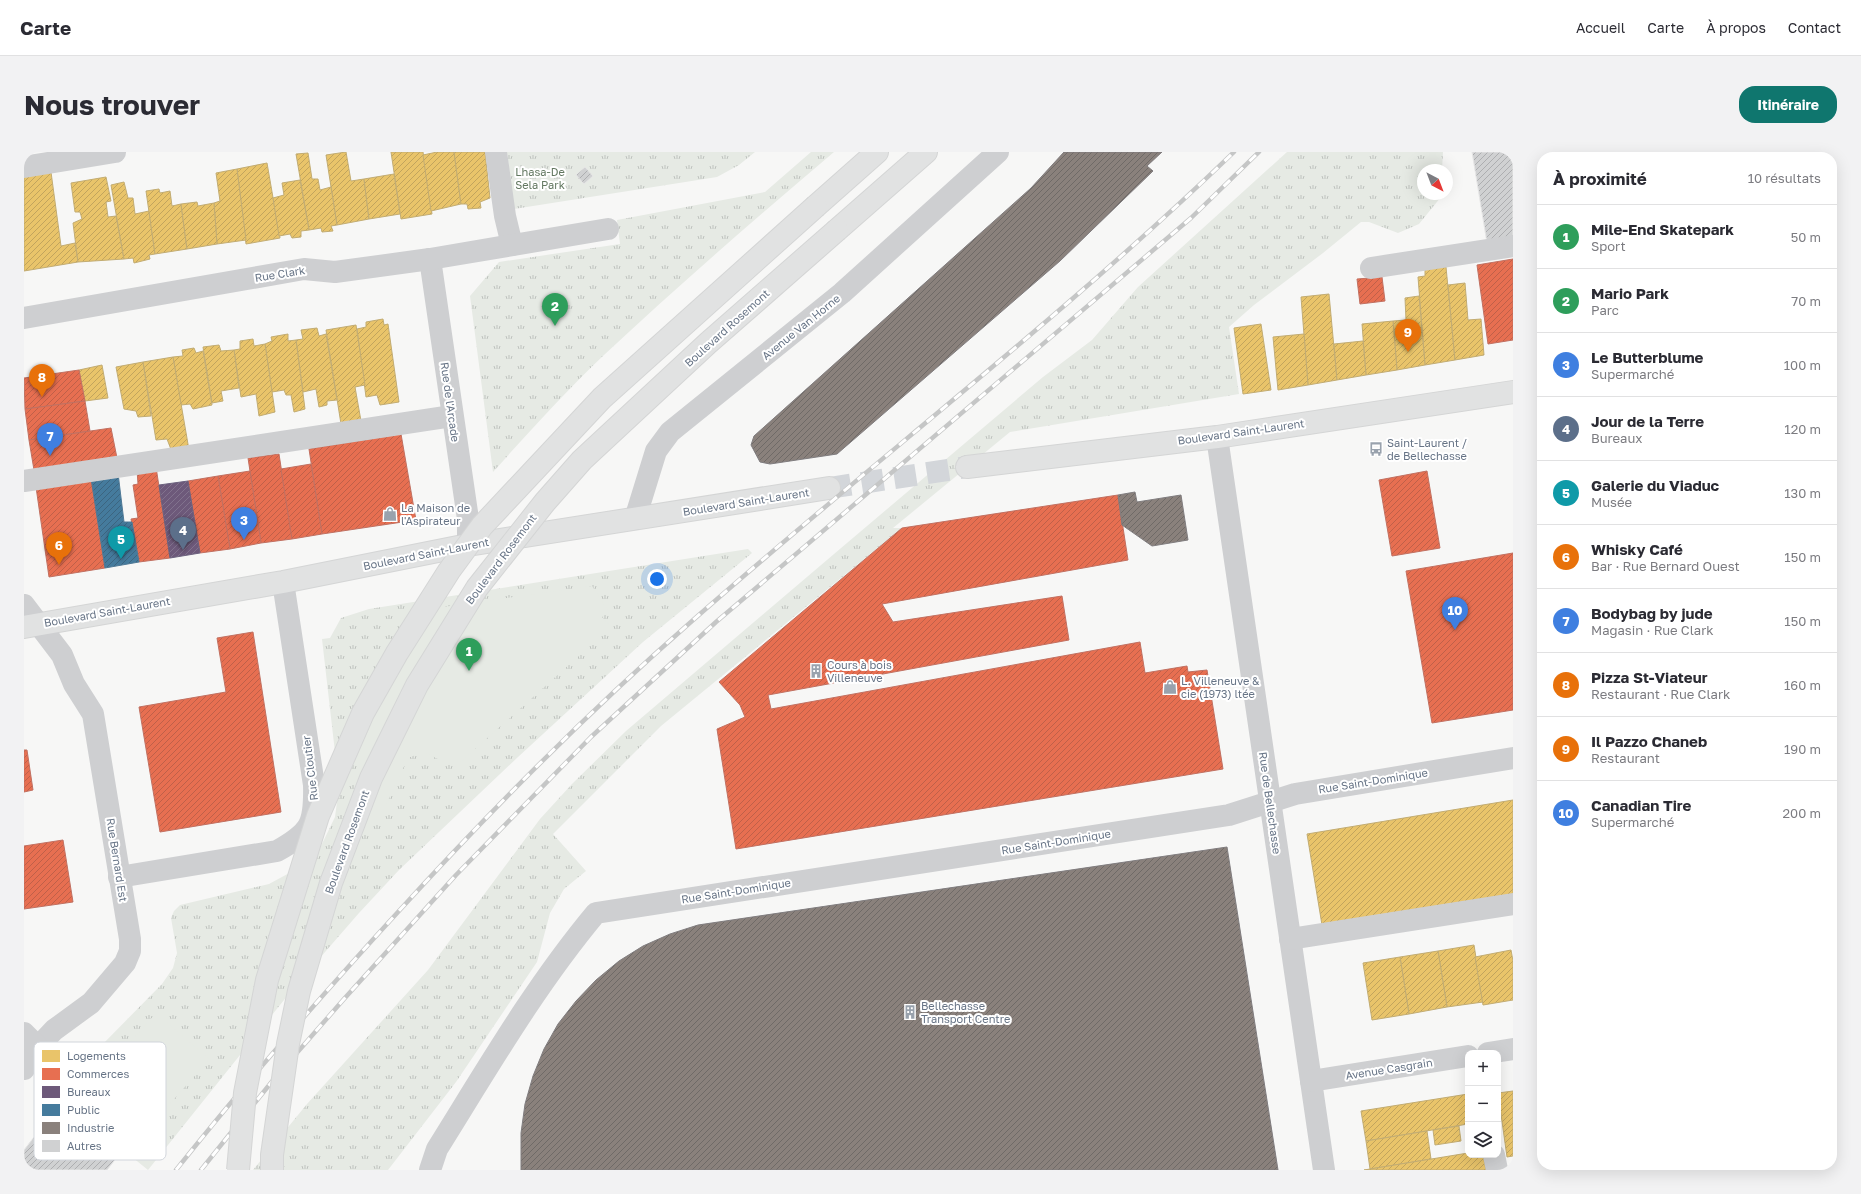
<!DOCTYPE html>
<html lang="fr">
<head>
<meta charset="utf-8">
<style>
	body { margin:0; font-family:"Golos Text",sans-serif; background:#f2f2f3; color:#2b2b33 }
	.controls { position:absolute; right:12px; bottom:12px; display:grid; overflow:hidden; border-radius:8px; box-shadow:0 4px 16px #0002 }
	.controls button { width:36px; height:36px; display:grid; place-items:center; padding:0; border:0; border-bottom:1px solid #e1e1e2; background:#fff; color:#2b2b33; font:20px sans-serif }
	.compass { position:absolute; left:1393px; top:12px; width:36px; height:36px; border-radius:50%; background:#fff; box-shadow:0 4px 16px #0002; rotate:138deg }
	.you { position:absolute; left:633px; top:427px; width:14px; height:14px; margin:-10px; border:3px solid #fff; border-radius:50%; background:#1a73e8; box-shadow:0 0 0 6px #1a73e833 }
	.badge { display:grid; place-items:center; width:26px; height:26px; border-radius:50%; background:#0f766e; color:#fff; font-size:13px; font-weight:700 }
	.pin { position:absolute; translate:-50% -33px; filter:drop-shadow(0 1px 2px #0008) }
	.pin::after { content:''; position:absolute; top:21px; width:14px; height:12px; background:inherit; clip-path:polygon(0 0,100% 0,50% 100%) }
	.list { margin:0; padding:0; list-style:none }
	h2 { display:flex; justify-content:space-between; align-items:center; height:52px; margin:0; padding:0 16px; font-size:17px }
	h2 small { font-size:13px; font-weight:400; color:#7c7c81 }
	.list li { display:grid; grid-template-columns:26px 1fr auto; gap:12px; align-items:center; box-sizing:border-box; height:64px; padding:0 16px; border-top:1px solid #e1e1e2 }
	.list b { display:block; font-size:15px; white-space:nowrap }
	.list p { margin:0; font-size:13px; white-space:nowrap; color:#7c7c81 }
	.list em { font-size:13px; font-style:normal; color:#7c7c81 }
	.icon { flex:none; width:22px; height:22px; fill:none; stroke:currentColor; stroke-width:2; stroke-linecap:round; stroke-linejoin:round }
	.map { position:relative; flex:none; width:1489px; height:1018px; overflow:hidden; border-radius:16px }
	header { display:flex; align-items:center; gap:24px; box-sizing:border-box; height:56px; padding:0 20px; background:#fff; border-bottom:1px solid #e1e1e2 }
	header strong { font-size:19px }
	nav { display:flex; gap:22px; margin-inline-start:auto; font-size:14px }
	.intro { display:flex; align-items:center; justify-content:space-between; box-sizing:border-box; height:96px; padding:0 24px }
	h1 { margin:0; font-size:28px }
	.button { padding:10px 18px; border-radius:16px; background:#0f766e; color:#fff; font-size:14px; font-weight:700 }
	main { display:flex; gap:24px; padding:0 24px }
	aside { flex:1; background:#fff; border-radius:16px; box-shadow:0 4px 16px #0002 }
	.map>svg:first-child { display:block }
	.grass { fill:url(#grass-tufts) }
	.pitch { fill:#e6eae4 }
	.homes { fill:url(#homes-hatch); stroke:#c2ac72 }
	.shops { fill:url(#shops-hatch); stroke:#c17061 }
	.offices { fill:url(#offices-hatch); stroke:#6b617e }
	.public { fill:url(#public-hatch); stroke:#4f7996 }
	.industry { fill:url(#industry-hatch); stroke:#807d7f }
	.building { fill:url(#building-hatch); stroke:#e6e6e6 }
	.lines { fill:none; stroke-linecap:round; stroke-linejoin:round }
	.major-tunnel { stroke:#d3d6da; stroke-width:22; stroke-dasharray:22 11; stroke-linecap:butt }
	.major-casing { stroke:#d4d5d5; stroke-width:24 }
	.minor { stroke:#cecfd1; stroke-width:22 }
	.major { stroke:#e1e2e2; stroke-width:22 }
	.rail-casing { stroke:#c5c6c6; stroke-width:4.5 }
	.rail { stroke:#fff; stroke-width:3; stroke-dasharray:9; stroke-linecap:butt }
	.major-bridge-casing { stroke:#d4d5d5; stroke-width:24; stroke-linecap:butt }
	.major-bridge { stroke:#e1e2e2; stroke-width:22 }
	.labels { text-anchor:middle; stroke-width:4; stroke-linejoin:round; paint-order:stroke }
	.park-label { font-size:11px; fill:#637861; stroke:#fff }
	.street-label { font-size:11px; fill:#677486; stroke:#fff }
	.poi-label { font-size:11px; fill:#677486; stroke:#fff; text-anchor:start }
	.key { fill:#fff; stroke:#d1d5db; stroke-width:1 }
	.key-label { font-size:11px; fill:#677486 }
</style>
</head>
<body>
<header>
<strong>Carte</strong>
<nav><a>Accueil</a><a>Carte</a><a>À propos</a><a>Contact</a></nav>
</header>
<div class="intro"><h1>Nous trouver</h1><a class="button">Itinéraire</a></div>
<main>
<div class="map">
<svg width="1489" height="1018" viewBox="0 0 1489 1018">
	<defs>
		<pattern id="grass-tufts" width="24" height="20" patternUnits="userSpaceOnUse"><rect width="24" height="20" fill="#e6eae4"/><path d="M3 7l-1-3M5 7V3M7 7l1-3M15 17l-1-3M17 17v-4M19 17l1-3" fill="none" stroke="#bec2be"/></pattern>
		<pattern id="homes-hatch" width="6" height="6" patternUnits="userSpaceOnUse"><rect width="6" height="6" fill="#e9c46a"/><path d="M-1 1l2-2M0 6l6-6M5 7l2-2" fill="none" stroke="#c1a45d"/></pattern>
		<pattern id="shops-hatch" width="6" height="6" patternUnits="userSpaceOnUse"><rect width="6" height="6" fill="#e76f51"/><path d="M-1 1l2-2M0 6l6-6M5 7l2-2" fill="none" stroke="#bf6049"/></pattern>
		<pattern id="offices-hatch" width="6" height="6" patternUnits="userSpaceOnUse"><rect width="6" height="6" fill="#6d597a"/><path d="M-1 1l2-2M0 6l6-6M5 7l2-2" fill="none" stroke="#81728d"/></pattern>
		<pattern id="public-hatch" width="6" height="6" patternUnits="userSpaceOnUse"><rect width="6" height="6" fill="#457b9d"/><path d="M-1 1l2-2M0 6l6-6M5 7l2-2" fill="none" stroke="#3c6580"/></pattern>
		<pattern id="industry-hatch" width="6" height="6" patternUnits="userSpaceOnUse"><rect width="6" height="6" fill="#8a817c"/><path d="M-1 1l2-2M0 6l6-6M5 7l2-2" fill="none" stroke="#6f6a67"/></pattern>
		<pattern id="building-hatch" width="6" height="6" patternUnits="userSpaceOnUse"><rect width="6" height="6" fill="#d0d1d2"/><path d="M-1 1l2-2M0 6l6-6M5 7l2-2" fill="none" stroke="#adaeb0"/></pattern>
	</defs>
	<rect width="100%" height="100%" fill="#f7f7f6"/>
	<g class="grass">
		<path d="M483,0H731L715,13L693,25L490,57Z"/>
		<path d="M787,0H810C732,66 655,133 580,203C541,240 505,280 469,320L446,144L475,110L596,92L593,68L741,40Z"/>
		<path d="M1263,0H1419L1418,18H1399V42H1417V45L1395,72L1374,81L1345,70H1337L1299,101L1230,153L1205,175L1215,242L986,280L869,376H878L637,574L529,682L562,719L540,737L526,761L513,810L432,930L364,1018H229L283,952L404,818L516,667L548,632L602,579L810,402L1019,225L1068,188L1114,135Z"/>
		<path d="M724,397L728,401L619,490L494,605L375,718L335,761L268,838L124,1018L29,941L46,919L73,898L138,832L149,816L153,801L147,766L150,759L156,753L245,732L269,719L296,696L311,665L315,635L298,487L306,486L317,466L345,457Z"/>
	</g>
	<g class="pitch">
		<path d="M568,434L585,460L578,465L587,475L431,615L399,600L384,606L359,659L343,657L327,563L384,460Z"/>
		<path d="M132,861L185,907L112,991L58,945Z"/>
	</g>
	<g class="homes">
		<path d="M322,0L327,29L340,27L345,67L313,73L302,3Z"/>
		<path d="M367,0H399L408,62L377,67Z"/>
		<path d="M413,0H430L437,52L407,59L399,3Z"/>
		<path d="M430,0H461L466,46L456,50L457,56L444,57L443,52H437Z"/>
		<path d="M284,1L288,27H294L296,38L307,35L313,73L307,74L309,79L298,80L297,76L285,78L272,2Z"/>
		<path d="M243,11L256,86L222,92L213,17Z"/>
		<path d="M213,17L222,88L193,92L190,51L196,49L192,21Z"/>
		<path d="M27,20L37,94L51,91L54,110L0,119V24Z"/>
		<path d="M370,22L376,62L345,67L340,27Z"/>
		<path d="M82,25L87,49L82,50L84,65L92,64L100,107L54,110L49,71L58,67L56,60H51L47,31Z"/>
		<path d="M276,28L285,78L277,79V85L268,86L266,82L255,84L249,46L260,43L258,31Z"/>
		<path d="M100,30L104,46H109L111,62L125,59L131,102L125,103L126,107L110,111L109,106L100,107L87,33Z"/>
		<path d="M135,37L136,41L146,39L148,54L157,52L163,97L131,102L122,39Z"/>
		<path d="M173,50L174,54L190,51L193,92L163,97L157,52Z"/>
		<path d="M1422,115L1431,208L1401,213L1394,125L1401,124V117Z"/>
		<path d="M1441,131L1444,168L1457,167L1460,203L1431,208L1424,133Z"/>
		<path d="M1305,142L1313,228L1284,233L1277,145Z"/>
		<path d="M1395,144L1401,213L1373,218L1369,169L1382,168L1381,146Z"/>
		<path d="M359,167L360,173L364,172L375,250L356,253L353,243L342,245L333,177L342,175V170Z"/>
		<path d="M1369,169L1373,218L1342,223L1338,172Z"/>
		<path d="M1237,172L1247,238L1219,242L1210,176Z"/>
		<path d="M332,173L341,233L331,235L337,269L317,272L302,178Z"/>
		<path d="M293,176L295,184L302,182L313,248L303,249V253L295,255L292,237L279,240L272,188L279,187L277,178Z"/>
		<path d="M264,182V189L272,188L281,257L270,260L267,243H262L260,238L248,240L241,192L248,189L247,185Z"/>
		<path d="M1280,182L1284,233L1254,238L1249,185Z"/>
		<path d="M229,187L230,194L241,192L251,260L235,264L232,242L217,245L210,198L216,197V189Z"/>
		<path d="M1339,189L1342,223L1313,228L1310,192Z"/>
		<path d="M195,193L197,199L210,198L215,236L197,239L199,249L188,251L179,195Z"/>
		<path d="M170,196L172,201L179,199L188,253L169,257L166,252L157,253L149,205L159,204L158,198Z"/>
		<path d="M149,205L165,298L148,300L143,287L132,288L119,210Z"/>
		<path d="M119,210L127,264L114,265L112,259L100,257L92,215Z"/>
		<path d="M78,213L84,246L61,249L55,218Z"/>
		<path d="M1489,648V742L1298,773L1283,682Z"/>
		<path d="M1450,793L1459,850L1423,855L1414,799Z"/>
		<path d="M1487,798L1489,809V848L1459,853L1451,805Z"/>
		<path d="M1414,799L1423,855L1385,862L1376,805Z"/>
		<path d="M1376,805L1385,862L1348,868L1339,811Z"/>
		<path d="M1489,939V1004L1483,1005L1474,941Z"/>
		<path d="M1444,942V972L1342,989L1337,959Z"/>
		<path d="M1435,974L1437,989L1411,993L1409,978Z"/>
		<path d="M1403,979L1407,1007L1346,1017L1342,989Z"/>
		<path d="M1444,1001V1003H1459L1462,1018H1340Z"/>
	</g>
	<g class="shops">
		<path d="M1489,107V188L1464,192L1453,113Z"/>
		<path d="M1358,125L1361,149L1336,152L1333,127Z"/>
		<path d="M55,218L61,249L1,257L0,226Z"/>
		<path d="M61,249L66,279L5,288L1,257Z"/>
		<path d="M87,276L93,306L10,318L5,288Z"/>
		<path d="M377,282L392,368L298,382L285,297Z"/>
		<path d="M255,302L268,387L237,391L224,306Z"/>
		<path d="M287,312L298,382L268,387L257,317Z"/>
		<path d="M132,315L146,406L115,410L107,367L114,366L109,333L114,332L113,318Z"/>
		<path d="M226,319L237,391L206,397L194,324Z"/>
		<path d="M1403,319L1416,396L1368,404L1355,328Z"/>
		<path d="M194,324L206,397L176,401L164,329Z"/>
		<path d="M67,326L81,416L25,425L12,335Z"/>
		<path d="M1094,343L1104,408L858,452L869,470L1038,444L1045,488L744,543L747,557L1116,490L1121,521L1163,514L1164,520L1183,518L1199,617L712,697L693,577L721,565L716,553L695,530L878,376Z"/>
		<path d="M1489,401V558L1408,571L1382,419Z"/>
		<path d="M229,480L257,660L136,680L115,555L202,540L193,486Z"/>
		<path d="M0,598H3L9,638L0,640Z"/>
		<path d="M39,688L49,750L0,757V694Z"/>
	</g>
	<path class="offices" d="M164,329L176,401L146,406L135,333Z"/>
	<path class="public" d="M94,321L100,370H108L115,410L81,416L67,326Z"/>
	<g class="industry">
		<path d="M1040,0H1138L1123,14L1129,19L1036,109L813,302L746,312L736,310L727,293L730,284L1007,36Z"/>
		<path d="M1111,340L1113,350L1157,343L1164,388L1128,394L1098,373L1094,343Z"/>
		<path d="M1203,695L1254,1018H497V981L501,952L509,924L520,897L534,872L552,849L572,828L595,809L619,794L646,782L674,773Z"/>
	</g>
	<g class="building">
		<path d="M1448,0H1489V87L1463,91Z"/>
		<path d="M561,15L569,24L560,32L552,23Z"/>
		<path d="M32,957L94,1004L83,1018H0V998Z"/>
	</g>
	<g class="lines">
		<path class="major-tunnel" d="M805,336L943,315"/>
		<defs>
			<g id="major">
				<path d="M792,54L853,0"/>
				<path d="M813,78L902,0"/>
				<path d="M943,315L1193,285L1489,240"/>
				<path d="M0,475L259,430L444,393L805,336"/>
			</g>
		</defs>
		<use href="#major" class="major-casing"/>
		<g class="minor">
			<path d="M472,0L481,64L488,93"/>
			<path d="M0,15L91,0"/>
			<path d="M406,107L444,367V393"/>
			<path d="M1347,116L1489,94"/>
			<path d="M0,166L280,117L311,120L406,107L584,77"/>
			<path d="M1193,285L1300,1018"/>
			<path d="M0,329L428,264"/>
			<path d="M611,367L632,299L646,280L818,141L974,0"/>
			<path d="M0,453L38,503L50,532L69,562L106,787V799L101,811L67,851L30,878L14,895L0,917"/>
			<path d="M95,725L253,699C287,680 291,672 290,633L259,430"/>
			<path d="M1266,787L1489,752"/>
			<path d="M0,881L14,895"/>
			<path d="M1464,901L1489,897"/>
			<path d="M1287,929L1444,904"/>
			<path d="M1470,1003L1473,1018"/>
			<path d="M406,1018L413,997C463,917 511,834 572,761L1205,663L1271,642L1489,606"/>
		</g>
		<use href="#major" class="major"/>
		<defs>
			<g id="rail">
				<path d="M152,1018C223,929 297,844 374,760C467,658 564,560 668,469C847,311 1038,166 1210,0"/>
				<path d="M177,1018L250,927L320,847L432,723L567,585L692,470L1167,66L1235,0"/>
			</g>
		</defs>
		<use href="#rail" class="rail-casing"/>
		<use href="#rail" class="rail"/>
		<defs>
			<g id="major-bridge">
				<path d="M214,1018L221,941L243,828L294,664L339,561L373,501L425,419L458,374L578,246L792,54"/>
				<path d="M248,1018V1003L264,892L275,839L307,731L347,626L393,533L453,436L521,350L558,308L684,191L813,78"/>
			</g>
		</defs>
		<use href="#major-bridge" class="major-bridge-casing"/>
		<use href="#major-bridge" class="major-bridge"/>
	</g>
	<defs>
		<symbol id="bus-bare" viewBox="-9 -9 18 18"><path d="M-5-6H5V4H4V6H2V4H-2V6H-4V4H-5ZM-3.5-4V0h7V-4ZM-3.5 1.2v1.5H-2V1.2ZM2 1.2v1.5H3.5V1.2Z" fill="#99a2ad" stroke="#fff" stroke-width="2.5" paint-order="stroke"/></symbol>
		<symbol id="shop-bare" viewBox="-9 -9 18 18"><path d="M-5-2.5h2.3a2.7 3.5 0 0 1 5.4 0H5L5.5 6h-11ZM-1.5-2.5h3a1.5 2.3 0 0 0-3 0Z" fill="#99a2ad" stroke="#fff" stroke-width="2.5" paint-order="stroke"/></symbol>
		<symbol id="building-bare" viewBox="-9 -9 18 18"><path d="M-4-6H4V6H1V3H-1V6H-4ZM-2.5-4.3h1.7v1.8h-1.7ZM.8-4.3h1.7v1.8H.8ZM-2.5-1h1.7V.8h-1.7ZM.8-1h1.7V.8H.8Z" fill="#99a2ad" stroke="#fff" stroke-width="2.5" paint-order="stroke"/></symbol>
	</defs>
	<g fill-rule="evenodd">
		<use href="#bus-bare" x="1342" y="287" width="20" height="20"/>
		<use href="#shop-bare" x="356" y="352" width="20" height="20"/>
		<use href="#building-bare" x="782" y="509" width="20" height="20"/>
		<use href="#shop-bare" x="1136" y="525" width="20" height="20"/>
		<use href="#building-bare" x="876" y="850" width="20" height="20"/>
	</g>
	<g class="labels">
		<g class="park-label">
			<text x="516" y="24">Lhasa-De<tspan x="516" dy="13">Sela Park</tspan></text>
		</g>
		<g class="street-label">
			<text transform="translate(256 122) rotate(-9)" y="4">Rue Clark</text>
			<text transform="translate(777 175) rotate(-39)" y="4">Avenue Van Horne</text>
			<text transform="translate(703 176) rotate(-42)" y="4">Boulevard Rosemont</text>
			<text transform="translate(426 250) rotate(82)" y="4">Rue de l'Arcade</text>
			<text transform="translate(1217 280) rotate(-8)" y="4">Boulevard Saint-Laurent</text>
			<text transform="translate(722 350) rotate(-9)" y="4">Boulevard Saint-Laurent</text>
			<text transform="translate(402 402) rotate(-11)" y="4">Boulevard Saint-Laurent</text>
			<text transform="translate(477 407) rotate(-53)" y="4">Boulevard Rosemont</text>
			<text transform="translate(83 460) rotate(-10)" y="4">Boulevard Saint-Laurent</text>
			<text transform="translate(286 616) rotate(-97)" y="4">Rue Cloutier</text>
			<text transform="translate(1349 629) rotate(-9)" y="4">Rue Saint-Dominique</text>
			<text transform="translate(1246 651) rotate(82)" y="4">Rue de Bellechasse</text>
			<text transform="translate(323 690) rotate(-70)" y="4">Boulevard Rosemont</text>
			<text transform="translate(1032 690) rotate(-9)" y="4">Rue Saint-Dominique</text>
			<text transform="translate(93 708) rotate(81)" y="4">Rue Bernard Est</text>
			<text transform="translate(712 739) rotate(-9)" y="4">Rue Saint-Dominique</text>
			<text transform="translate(1365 917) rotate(-9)" y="4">Avenue Casgrain</text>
		</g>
		<g class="poi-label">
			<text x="1363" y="295">Saint-Laurent /<tspan x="1363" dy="13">de Bellechasse</tspan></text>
			<text x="377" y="360">La Maison de<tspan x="377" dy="13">l'Aspirateur</tspan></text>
			<text x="803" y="517">Cours à bois<tspan x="803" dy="13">Villeneuve</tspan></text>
			<text x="1157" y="533">L. Villeneuve &amp;<tspan x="1157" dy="13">cie (1973) ltée</tspan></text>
			<text x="897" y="858">Bellechasse<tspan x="897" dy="13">Transport Centre</tspan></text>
		</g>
	</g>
	<rect x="10" y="890" width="132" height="118" rx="6" class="key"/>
	<rect x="18" y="898" width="18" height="12" fill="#e9c46a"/>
	<rect x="18" y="916" width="18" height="12" fill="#e76f51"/>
	<rect x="18" y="934" width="18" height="12" fill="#6d597a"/>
	<rect x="18" y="952" width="18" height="12" fill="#457b9d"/>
	<rect x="18" y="970" width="18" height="12" fill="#8a817c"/>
	<rect x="18" y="988" width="18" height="12" fill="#d0d1d2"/>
	<g class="key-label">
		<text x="43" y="908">Logements</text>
		<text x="43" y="926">Commerces</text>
		<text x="43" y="944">Bureaux</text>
		<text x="43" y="962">Public</text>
		<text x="43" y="980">Industrie</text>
		<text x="43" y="998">Autres</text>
	</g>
</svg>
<div class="controls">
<button>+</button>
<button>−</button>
<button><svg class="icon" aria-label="layers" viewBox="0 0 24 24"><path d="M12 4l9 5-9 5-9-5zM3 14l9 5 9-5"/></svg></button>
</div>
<svg class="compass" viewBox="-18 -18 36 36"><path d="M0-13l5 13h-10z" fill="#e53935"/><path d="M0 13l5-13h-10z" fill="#7c7c81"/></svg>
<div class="you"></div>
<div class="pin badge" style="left:445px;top:519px;background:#2e9e5b">1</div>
<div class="pin badge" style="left:531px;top:174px;background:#2e9e5b">2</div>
<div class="pin badge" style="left:220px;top:388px;background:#3f7fe0">3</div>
<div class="pin badge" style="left:159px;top:398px;background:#5c6f8a">4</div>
<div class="pin badge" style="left:97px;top:407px;background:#0f9aa8">5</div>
<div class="pin badge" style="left:35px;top:413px;background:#e8710a">6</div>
<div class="pin badge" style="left:26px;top:304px;background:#3f7fe0">7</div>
<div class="pin badge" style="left:18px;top:245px;background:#e8710a">8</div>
<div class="pin badge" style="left:1384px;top:200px;background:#e8710a">9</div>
<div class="pin badge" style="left:1431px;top:478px;background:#3f7fe0">10</div>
</div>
<aside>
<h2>À proximité<small>10 résultats</small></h2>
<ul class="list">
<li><span class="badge" style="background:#2e9e5b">1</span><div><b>Mile-End Skatepark</b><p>Sport</p></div><em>50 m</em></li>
<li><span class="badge" style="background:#2e9e5b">2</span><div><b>Mario Park</b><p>Parc</p></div><em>70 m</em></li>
<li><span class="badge" style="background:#3f7fe0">3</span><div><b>Le Butterblume</b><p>Supermarché</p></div><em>100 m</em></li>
<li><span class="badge" style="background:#5c6f8a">4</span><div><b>Jour de la Terre</b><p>Bureaux</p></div><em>120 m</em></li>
<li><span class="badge" style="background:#0f9aa8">5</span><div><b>Galerie du Viaduc</b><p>Musée</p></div><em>130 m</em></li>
<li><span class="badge" style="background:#e8710a">6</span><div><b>Whisky Café</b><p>Bar · Rue Bernard Ouest</p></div><em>150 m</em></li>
<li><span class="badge" style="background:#3f7fe0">7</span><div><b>Bodybag by jude</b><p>Magasin · Rue Clark</p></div><em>150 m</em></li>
<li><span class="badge" style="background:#e8710a">8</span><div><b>Pizza St-Viateur</b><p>Restaurant · Rue Clark</p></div><em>160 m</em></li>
<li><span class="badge" style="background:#e8710a">9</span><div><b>Il Pazzo Chaneb</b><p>Restaurant</p></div><em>190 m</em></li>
<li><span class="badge" style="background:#3f7fe0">10</span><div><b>Canadian Tire</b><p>Supermarché</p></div><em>200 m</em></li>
</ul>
</aside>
</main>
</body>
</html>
